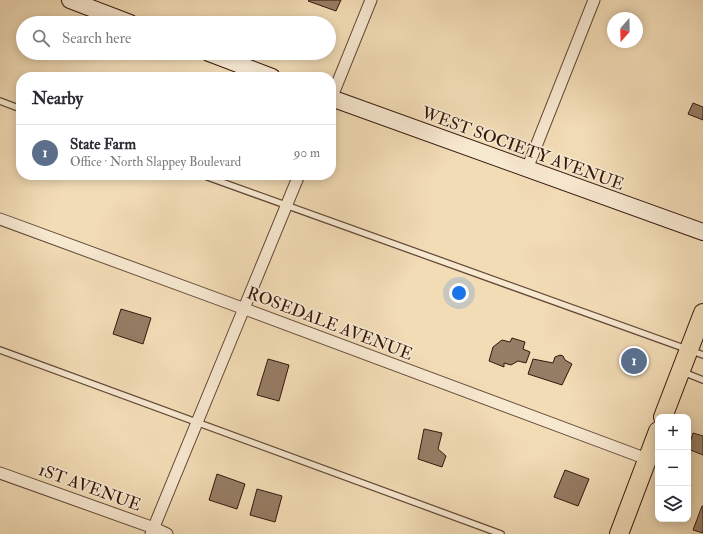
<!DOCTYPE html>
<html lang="en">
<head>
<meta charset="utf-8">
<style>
	body { margin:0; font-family:"IM FELL Double Pica",serif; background:#f2f2f3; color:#2b2b33 }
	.controls { position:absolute; right:12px; bottom:12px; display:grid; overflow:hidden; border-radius:8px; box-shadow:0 2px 10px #0003 }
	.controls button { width:36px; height:36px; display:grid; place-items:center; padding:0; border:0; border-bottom:1px solid #e1e1e2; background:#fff; color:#2b2b33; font:20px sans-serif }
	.compass { position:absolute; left:607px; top:12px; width:36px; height:36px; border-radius:50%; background:#fff; box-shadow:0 2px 10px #0003; rotate:200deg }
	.you { position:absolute; left:459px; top:293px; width:14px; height:14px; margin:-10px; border:3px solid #fff; border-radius:50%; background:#1a73e8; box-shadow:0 0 0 6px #1a73e833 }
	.badge { display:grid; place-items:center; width:26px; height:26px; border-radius:50%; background:#1a73e8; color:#fff; font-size:13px; font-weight:700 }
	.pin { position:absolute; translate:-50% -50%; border:2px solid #fff; box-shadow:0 1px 4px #0006 }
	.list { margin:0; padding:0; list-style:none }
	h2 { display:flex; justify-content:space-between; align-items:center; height:52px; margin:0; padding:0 16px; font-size:17px }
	h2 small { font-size:13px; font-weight:400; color:#7c7c81 }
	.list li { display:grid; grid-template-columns:26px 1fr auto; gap:12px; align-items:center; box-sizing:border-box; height:56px; padding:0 16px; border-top:1px solid #e1e1e2 }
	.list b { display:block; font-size:15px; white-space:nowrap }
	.list p { margin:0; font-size:13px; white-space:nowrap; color:#7c7c81 }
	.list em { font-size:13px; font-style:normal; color:#7c7c81 }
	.icon { flex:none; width:22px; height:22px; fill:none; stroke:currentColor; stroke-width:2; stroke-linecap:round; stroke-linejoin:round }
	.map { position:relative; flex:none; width:703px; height:534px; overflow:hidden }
	.search { position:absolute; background:#fff; box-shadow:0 2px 10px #0003; left:16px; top:16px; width:320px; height:44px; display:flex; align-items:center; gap:10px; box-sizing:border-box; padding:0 14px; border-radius:22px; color:#7c7c81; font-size:15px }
	.panel { position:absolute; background:#fff; box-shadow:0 2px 10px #0003; left:16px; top:72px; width:320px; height:108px; border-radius:16px }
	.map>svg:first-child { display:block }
	.building { fill:#967d65; stroke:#33170d }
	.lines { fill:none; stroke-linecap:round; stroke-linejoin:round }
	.lane-casing { stroke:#634837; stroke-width:8 }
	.street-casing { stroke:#634837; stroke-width:13 }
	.secondary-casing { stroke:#33170d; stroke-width:18 }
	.primary-casing { stroke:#33170d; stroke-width:20 }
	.lane { stroke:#f7e8d0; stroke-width:5.5 }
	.street { stroke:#f7e8d0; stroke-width:11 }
	.secondary { stroke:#f7e8d0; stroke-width:16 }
	.primary { stroke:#f2dcb6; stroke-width:18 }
	.labels { text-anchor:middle; stroke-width:3.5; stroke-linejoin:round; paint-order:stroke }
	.street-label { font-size:17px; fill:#33170d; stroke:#f7e8d0 }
</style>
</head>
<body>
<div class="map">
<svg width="703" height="534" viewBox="0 0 703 534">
	<rect width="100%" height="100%" fill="#f2dcb6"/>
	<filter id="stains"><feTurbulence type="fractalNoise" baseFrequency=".005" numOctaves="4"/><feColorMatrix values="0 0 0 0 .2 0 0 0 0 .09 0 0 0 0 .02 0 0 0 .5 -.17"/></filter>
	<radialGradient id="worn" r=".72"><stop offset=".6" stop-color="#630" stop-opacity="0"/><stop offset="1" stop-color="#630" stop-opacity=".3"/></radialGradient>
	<g class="building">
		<path d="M309,0H341L336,11L308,1Z"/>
		<path d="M693,103L703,107V120L688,114Z"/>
		<path d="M121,309L151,318L143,344L113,334Z"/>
		<path d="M512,338L525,342L523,349L530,352L526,363L518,361L511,365L504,363V367L489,361L493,347L502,340L510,342Z"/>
		<path d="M560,355L563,356L565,360L572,364L571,366L562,385L528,374L533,359L553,363L555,357Z"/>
		<path d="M268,359L289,365L279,401L257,395Z"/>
		<path d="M424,429L442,433L438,449L446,456L442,467L418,459Z"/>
		<path d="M693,433L703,436V455L688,449Z"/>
		<path d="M565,470L589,479L578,506L554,497Z"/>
		<path d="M217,474L245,484L237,509L209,500Z"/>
		<path d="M257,489L282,496L275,522L250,515Z"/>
		<path d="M702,506H703V533L693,530Z"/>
	</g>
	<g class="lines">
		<defs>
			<g id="lane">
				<path d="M0,101L21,109"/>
				<path d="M202,175L703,355"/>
				<path d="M0,350L501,534"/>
				<path d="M683,372L703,380"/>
			</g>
			<g id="street">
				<path d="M331,99L371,0"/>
				<path d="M527,169L594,0"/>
				<path d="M0,219L245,309L647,459"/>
				<path d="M0,473L154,528L167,534"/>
				<path d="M151,534L299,175"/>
			</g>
			<g id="secondary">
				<path d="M70,0L130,23"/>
				<path d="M209,53L272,77"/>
				<path d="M331,98L703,232"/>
			</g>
			<g id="primary">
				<path d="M663,417L703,313"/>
				<path d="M619,534L658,431"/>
			</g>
		</defs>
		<use href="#lane" class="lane-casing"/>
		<use href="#street" class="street-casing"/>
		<use href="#secondary" class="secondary-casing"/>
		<use href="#primary" class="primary-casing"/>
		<use href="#lane" class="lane"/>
		<use href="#street" class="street"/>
		<use href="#secondary" class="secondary"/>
		<use href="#primary" class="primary"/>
	</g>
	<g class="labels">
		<g class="street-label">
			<text transform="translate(523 148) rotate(20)" y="6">WEST SOCIETY AVENUE</text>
			<text transform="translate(330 323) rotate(21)" y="6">ROSEDALE AVENUE</text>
			<text transform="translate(90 487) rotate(20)" y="6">1ST AVENUE</text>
		</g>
	</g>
	<rect width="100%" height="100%" filter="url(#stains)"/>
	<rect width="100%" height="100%" fill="url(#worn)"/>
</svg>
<div class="controls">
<button>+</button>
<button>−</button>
<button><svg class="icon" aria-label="layers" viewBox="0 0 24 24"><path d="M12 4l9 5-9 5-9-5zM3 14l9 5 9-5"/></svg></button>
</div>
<svg class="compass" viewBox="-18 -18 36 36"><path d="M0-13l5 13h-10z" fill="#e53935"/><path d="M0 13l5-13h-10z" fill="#7c7c81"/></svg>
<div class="you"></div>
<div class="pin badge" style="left:634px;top:361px;background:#5c6f8a">1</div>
<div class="search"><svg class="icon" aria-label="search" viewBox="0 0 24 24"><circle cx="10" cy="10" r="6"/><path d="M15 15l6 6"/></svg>Search here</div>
<section class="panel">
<h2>Nearby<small></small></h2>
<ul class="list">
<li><span class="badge" style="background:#5c6f8a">1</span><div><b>State Farm</b><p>Office · North Slappey Boulevard</p></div><em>90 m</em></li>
</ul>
</section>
</div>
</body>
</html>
